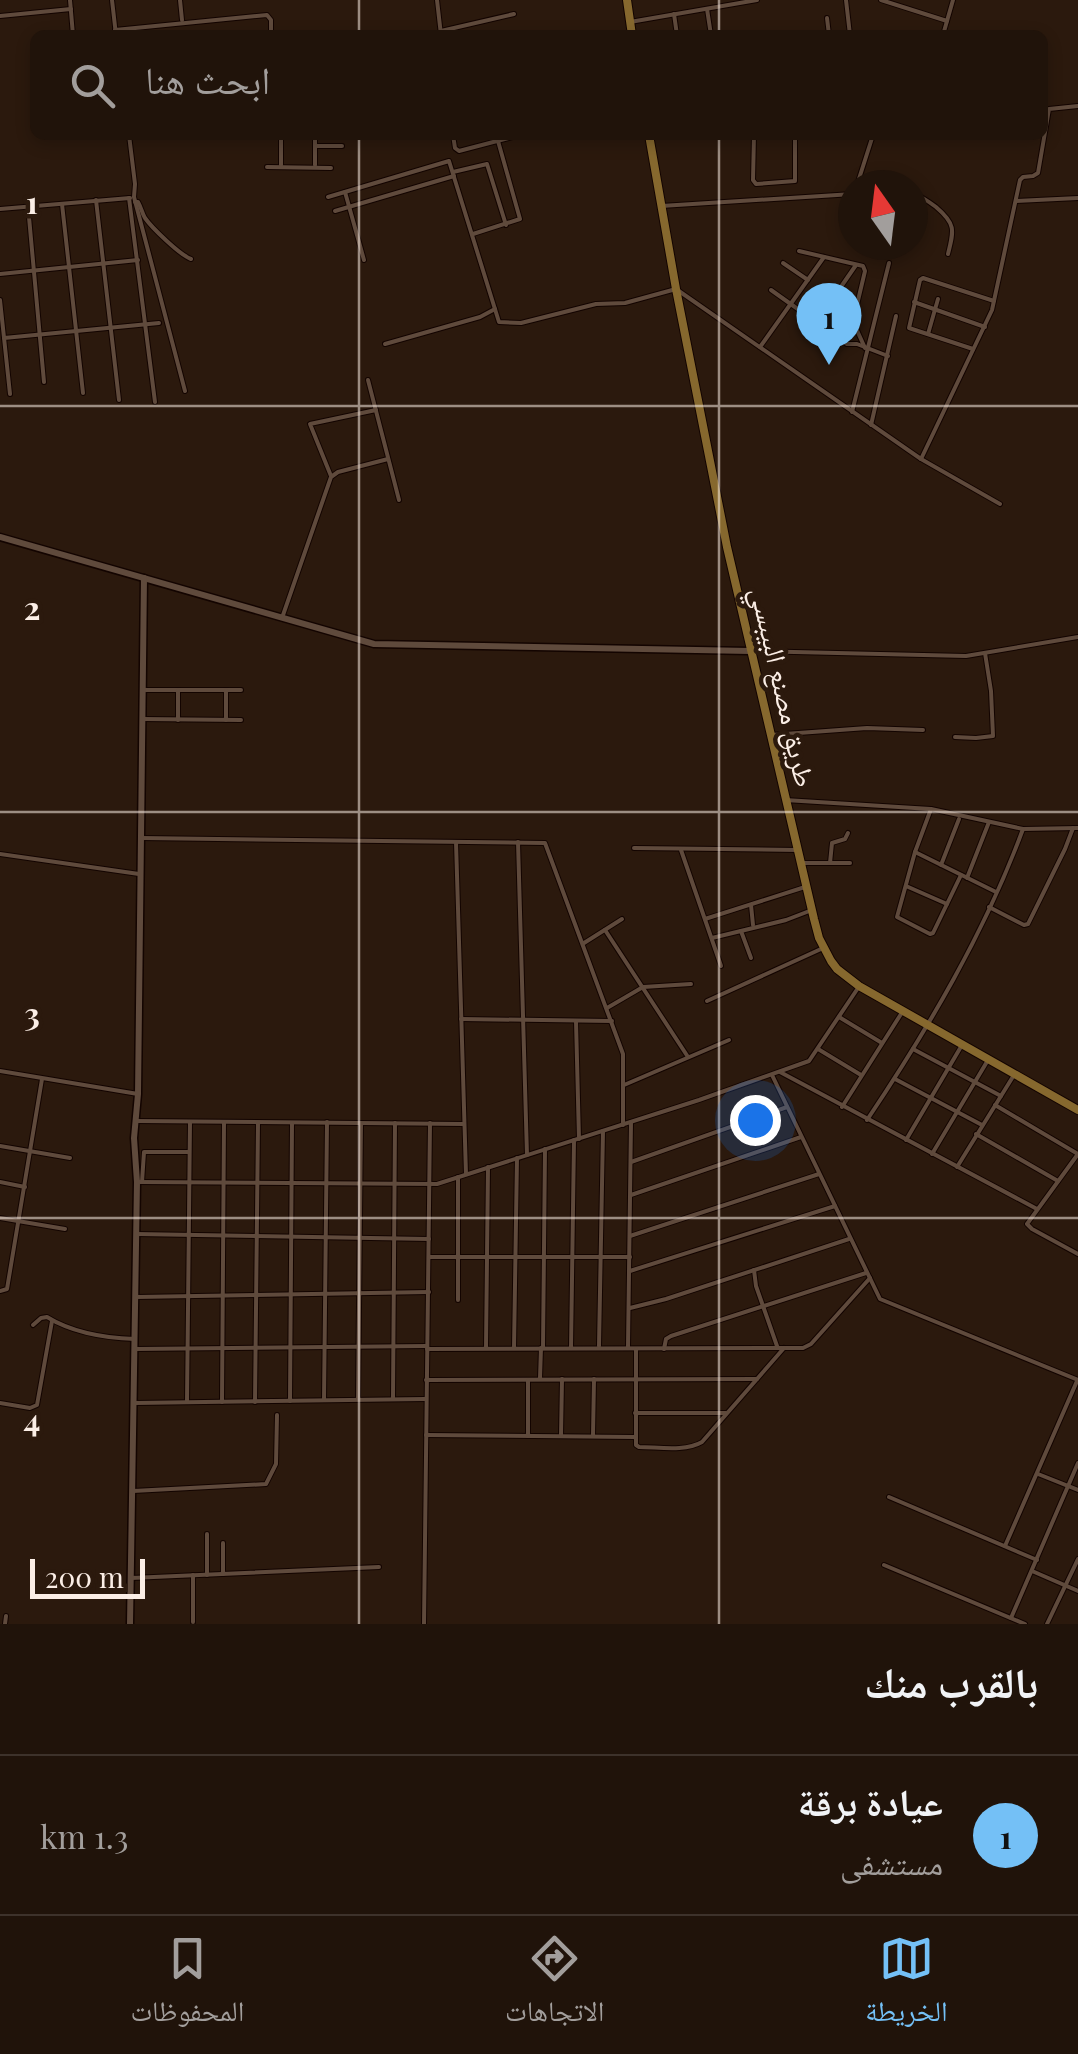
<!DOCTYPE html>
<html lang="ar">
<head>
<meta charset="utf-8">
<style>
	body { margin:0; font-family:"Playfair Display","Noto Naskh Arabic",serif; background:#281c13; color:#f1f3f6; direction:rtl }
	.compass { position:absolute; left:838px; top:170px; width:90px; height:90px; border-radius:50%; background:#20130a; box-shadow:0 5px 15px #0003; rotate:346deg }
	.scale { position:absolute; left:30px; bottom:25px; width:115px; box-sizing:border-box; padding-left:10px; border:5px solid #fbeee6; border-top:0; font-size:28px; line-height:35px; white-space:nowrap; color:#fbeee6; -webkit-text-stroke:8px #2b190d; paint-order:stroke }
	.you { position:absolute; left:755px; top:1120px; width:35px; height:35px; margin:-25px; border:8px solid #fff; border-radius:50%; background:#1a73e8; box-shadow:0 0 0 15px #1a73e833 }
	.badge { display:grid; place-items:center; width:65px; height:65px; border-radius:50%; background:#74c0f6; color:#111; font-size:32px; font-weight:700 }
	.pin { position:absolute; translate:-50% -82px; filter:drop-shadow(0 2px 5px #0008) }
	.pin::after { content:''; position:absolute; top:52px; width:35px; height:30px; background:inherit; clip-path:polygon(0 0,100% 0,50% 100%) }
	.list { margin:0; padding:0; list-style:none }
	h2 { display:flex; justify-content:space-between; align-items:center; height:130px; margin:0; padding:0 40px; font-size:42px }
	h2 small { font-size:32px; font-weight:400; color:#a29e9c }
	.list li { display:grid; grid-template-columns:65px 1fr auto; gap:30px; align-items:center; box-sizing:border-box; height:160px; padding:0 40px; border-top:2px solid #3d322b }
	.list b { display:block; font-size:38px; white-space:nowrap }
	.list p { margin:0; font-size:32px; white-space:nowrap; color:#a29e9c }
	.list em { font-size:32px; font-style:normal; color:#a29e9c }
	.icon { flex:none; width:55px; height:55px; fill:none; stroke:currentColor; stroke-width:2; stroke-linecap:round; stroke-linejoin:round }
	.map { position:relative; flex:none; width:1078px; height:1624px; overflow:hidden; direction:ltr }
	.search { position:absolute; background:#20130a; box-shadow:0 5px 15px #0003; left:30px; right:30px; top:30px; height:110px; display:flex; align-items:center; gap:25px; box-sizing:border-box; padding:0 35px; border-radius:15px; color:#a29e9c; font-size:38px }
	.sheet { height:290px; background:#20130a }
	nav { display:flex; justify-content:space-around; align-items:center; box-sizing:border-box; height:140px; border-top:2px solid #3d322b; background:#20130a; font-size:28px; color:#a29e9c }
	nav a { display:grid; justify-items:center; gap:5px }
	nav .on { color:#74c0f6 }
	.map>svg:first-child { display:block }
	.lines { fill:none; stroke-linecap:round; stroke-linejoin:round }
	.minor-casing { stroke:#130400; stroke-width:6 }
	.tertiary-casing { stroke:#130400; stroke-width:9 }
	.secondary-casing { stroke:#130400; stroke-width:10 }
	.minor { stroke:#5f4a3c; stroke-width:4 }
	.tertiary { stroke:#5f4a3c; stroke-width:6 }
	.secondary { stroke:#86682e; stroke-width:8 }
	.grid { fill:none; stroke:#fbeee6; stroke-width:2.5; stroke-opacity:0.55 }
	.labels { text-anchor:middle; stroke-width:9; stroke-linejoin:round; paint-order:stroke }
	.street-label { font-size:28px; fill:#fbeee6; stroke:#2b190d }
	.grid-label { font-size:32px; text-anchor:middle; font-weight:bold; fill:#fbeee6; stroke:#2b190d; stroke-width:9; stroke-linejoin:round; paint-order:stroke }
</style>
</head>
<body>
<div class="map">
<svg width="1078" height="1624" viewBox="0 0 1078 1624">
	<rect width="100%" height="100%" fill="#2b190d"/>
	<g class="lines">
		<defs>
			<g id="minor">
				<path d="M70,0L73,35"/>
				<path d="M112,0L116,35"/>
				<path d="M180,0L182,20"/>
				<path d="M437,0L441,35"/>
				<path d="M846,0L850,35"/>
				<path d="M881,0L947,21"/>
				<path d="M707,9L711,35"/>
				<path d="M674,14L677,35"/>
				<path d="M0,16L71,9"/>
				<path d="M827,18L829,35"/>
				<path d="M630,22L757,0"/>
				<path d="M115,30L267,15L271,20V35"/>
				<path d="M441,31L514,14"/>
				<path d="M943,35L953,0"/>
				<path d="M129,135L135,184L134,197L185,391"/>
				<path d="M453,135L455,148L459,151L520,135"/>
				<path d="M754,135L753,180L756,184L795,181V135"/>
				<path d="M315,146H342"/>
				<path d="M281,165V135"/>
				<path d="M315,165V135"/>
				<path d="M267,167L331,168"/>
				<path d="M453,172L487,164L506,225"/>
				<path d="M857,185L873,135"/>
				<path d="M345,192L364,260"/>
				<path d="M913,193C922,197 928,201 936,207C956,224 954,230 948,254"/>
				<path d="M328,197L449,161L499,322L521,323L596,304L625,303L676,289L921,459L1000,504"/>
				<path d="M129,198L155,402"/>
				<path d="M96,200L119,400"/>
				<path d="M1016,201L1078,198"/>
				<path d="M135,202H138C141,207 142,213 145,218C152,228 180,255 191,259"/>
				<path d="M62,204L83,393"/>
				<path d="M28,206L44,382"/>
				<path d="M661,206L853,194"/>
				<path d="M0,209L130,198"/>
				<path d="M335,211L454,176"/>
				<path d="M473,234L520,219L498,141"/>
				<path d="M799,251L863,266L865,271L855,313V326L865,348"/>
				<path d="M783,263L808,280"/>
				<path d="M0,274L138,260"/>
				<path d="M771,290L847,344H857L888,356"/>
				<path d="M0,300L10,394"/>
				<path d="M914,302L985,327"/>
				<path d="M816,323L856,265"/>
				<path d="M928,334L938,299"/>
				<path d="M4,338L159,323"/>
				<path d="M385,344L480,317L495,309"/>
				<path d="M760,347L824,257"/>
				<path d="M973,349L909,328L920,280L923,278L994,301"/>
				<path d="M368,380L399,500"/>
				<path d="M852,412L889,263"/>
				<path d="M871,425L896,316"/>
				<path d="M921,459L992,310L1020,180L1023,177L1033,176L1038,173L1049,109L1078,106"/>
				<path d="M331,476L310,424L376,410"/>
				<path d="M282,618L331,477L338,472L388,459"/>
				<path d="M750,651L966,656L1078,637"/>
				<path d="M143,690H241"/>
				<path d="M226,690V720"/>
				<path d="M142,719L241,720"/>
				<path d="M178,720V690"/>
				<path d="M771,735L867,728L923,730"/>
				<path d="M955,737L976,738L993,736L991,691L985,653"/>
				<path d="M785,800L931,809L1023,829L1078,828"/>
				<path d="M931,809L915,852L897,917L930,934L933,933L961,875"/>
				<path d="M141,838L545,843L623,1054V1125"/>
				<path d="M456,842L466,1174"/>
				<path d="M518,842L527,1155"/>
				<path d="M634,848L798,850"/>
				<path d="M681,850L721,966"/>
				<path d="M915,852L996,892"/>
				<path d="M0,854L139,874"/>
				<path d="M801,863H850"/>
				<path d="M830,863L832,843L845,839L848,833"/>
				<path d="M941,865L959,819"/>
				<path d="M967,878L989,822"/>
				<path d="M906,886L947,904"/>
				<path d="M751,905L753,925"/>
				<path d="M989,907L1024,925L1028,924L1065,849L1073,828"/>
				<path d="M705,919L805,887"/>
				<path d="M605,930L688,1057"/>
				<path d="M741,931L751,958"/>
				<path d="M712,938L786,920L812,910"/>
				<path d="M584,943L622,919"/>
				<path d="M707,1001L821,949"/>
				<path d="M607,1008L643,987L691,984"/>
				<path d="M839,1017L882,1043"/>
				<path d="M461,1019L612,1021"/>
				<path d="M576,1021L579,1139"/>
				<path d="M818,1049L861,1075"/>
				<path d="M913,1049L1001,1096"/>
				<path d="M0,1071L138,1094"/>
				<path d="M780,1072L1037,1209"/>
				<path d="M772,1075L880,1299L1078,1380"/>
				<path d="M895,1079L982,1125"/>
				<path d="M624,1085L729,1040"/>
				<path d="M995,1105L1078,1154L1027,1224L1032,1229L1078,1254"/>
				<path d="M842,1107L901,1014"/>
				<path d="M867,1120C928,1029 985,932 1023,829"/>
				<path d="M135,1121L464,1124"/>
				<path d="M976,1134L1058,1181"/>
				<path d="M906,1140L962,1045"/>
				<path d="M0,1146L70,1158"/>
				<path d="M932,1154L988,1060"/>
				<path d="M631,1162L787,1107"/>
				<path d="M957,1167L1014,1075"/>
				<path d="M458,1177V1300"/>
				<path d="M0,1182L25,1187"/>
				<path d="M137,1182L437,1184L699,1100L809,1061L858,988"/>
				<path d="M142,1182L144,1152H189"/>
				<path d="M631,1195L801,1137"/>
				<path d="M0,1218L65,1229"/>
				<path d="M136,1234L429,1239"/>
				<path d="M630,1236L819,1174"/>
				<path d="M430,1257H630"/>
				<path d="M754,1270L756,1286L777,1346"/>
				<path d="M630,1271L835,1206"/>
				<path d="M0,1291L7,1289L42,1079"/>
				<path d="M136,1297L429,1292"/>
				<path d="M630,1308L666,1299L849,1239"/>
				<path d="M33,1325L41,1318L47,1317C73,1333 105,1338 135,1339"/>
				<path d="M599,1346L603,1131"/>
				<path d="M628,1347L631,1122"/>
				<path d="M486,1348L488,1167"/>
				<path d="M514,1348L517,1158"/>
				<path d="M543,1348L545,1149"/>
				<path d="M571,1348L574,1140"/>
				<path d="M135,1349L427,1346"/>
				<path d="M427,1349L803,1348L811,1344L870,1278"/>
				<path d="M636,1349V1445L639,1447C658,1447 685,1452 702,1442L784,1348"/>
				<path d="M664,1349L666,1339L671,1336L866,1273"/>
				<path d="M540,1378L541,1348"/>
				<path d="M426,1380L757,1379"/>
				<path d="M358,1398L361,1123"/>
				<path d="M393,1398L395,1123"/>
				<path d="M324,1400L327,1122"/>
				<path d="M290,1401L292,1123"/>
				<path d="M187,1402L190,1122"/>
				<path d="M222,1402L224,1122"/>
				<path d="M255,1402L258,1123"/>
				<path d="M0,1403L30,1408L37,1405L52,1321"/>
				<path d="M135,1403L425,1399"/>
				<path d="M635,1413H726"/>
				<path d="M426,1435L635,1437"/>
				<path d="M561,1435L562,1379"/>
				<path d="M593,1435L594,1379"/>
				<path d="M528,1436V1380"/>
				<path d="M1038,1474L1078,1490"/>
				<path d="M133,1491L266,1484L276,1464L277,1415"/>
				<path d="M889,1497L1037,1560"/>
				<path d="M1005,1546L1077,1381"/>
				<path d="M884,1565L1025,1624"/>
				<path d="M1032,1571L1078,1591"/>
				<path d="M223,1574V1543"/>
				<path d="M193,1575V1622"/>
				<path d="M207,1575V1534"/>
				<path d="M131,1578L379,1567"/>
				<path d="M1011,1618L1078,1463"/>
				<path d="M5,1624L6,1616"/>
				<path d="M424,1624L430,1123"/>
				<path d="M1047,1624L1078,1559"/>
			</g>
			<g id="tertiary">
				<path d="M0,537L374,644L750,651"/>
				<path d="M130,1624L137,1182L134,1138L138,1094L144,578"/>
			</g>
			<g id="secondary">
				<path d="M627,0L632,35"/>
				<path d="M649,135L676,289L727,547L814,919L819,938L831,961L837,969L859,986L1078,1110"/>
			</g>
		</defs>
		<use href="#minor" class="minor-casing"/>
		<use href="#tertiary" class="tertiary-casing"/>
		<use href="#secondary" class="secondary-casing"/>
		<use href="#minor" class="minor"/>
		<use href="#tertiary" class="tertiary"/>
		<use href="#secondary" class="secondary"/>
	</g>
	<path class="grid" d="M359,0V35M719,0V35M359,135V1624M719,135V1624M0,406H1078M0,812H1078M0,1218H1078"/>
	<g class="labels">
		<g class="street-label">
			<text transform="translate(783 687) rotate(77)" y="10">طريق مصنع البيبسي</text>
		</g>
	</g>
	<g class="grid-label">
		<text x="32" y="214">1</text>
		<text x="32" y="620">2</text>
		<text x="32" y="1026">3</text>
		<text x="32" y="1432">4</text>
	</g>
</svg>
<svg class="compass" viewBox="-18 -18 36 36"><path d="M0-13l5 13h-10z" fill="#e53935"/><path d="M0 13l5-13h-10z" fill="#a29e9c"/></svg>
<div class="scale">200 m</div>
<div class="you"></div>
<div class="pin badge" style="left:829px;top:365px">1</div>
<div class="search"><svg class="icon" aria-label="search" viewBox="0 0 24 24"><circle cx="10" cy="10" r="6"/><path d="M15 15l6 6"/></svg>ابحث هنا</div>
</div>
<section class="sheet">
<h2>بالقرب منك<small></small></h2>
<ul class="list">
<li><span class="badge">1</span><div><b>عيادة برقة</b><p>مستشفى</p></div><em>1.3 km</em></li>
</ul>
</section>
<nav>
<a class="on"><svg class="icon" aria-label="map" viewBox="0 0 24 24"><path d="M3 6l6-2 6 2 6-2v14l-6 2-6-2-6 2zM9 4v14M15 6v14"/></svg>الخريطة</a>
<a><svg class="icon" aria-label="directions" viewBox="0 0 24 24"><path d="M12 3l9 9-9 9-9-9zM9 14v-3h6M13 9l2 2-2 2"/></svg>الاتجاهات</a>
<a><svg class="icon" aria-label="saved" viewBox="0 0 24 24"><path d="M7 4h10v16l-5-4-5 4z"/></svg>المحفوظات</a>
</nav>
</body>
</html>
